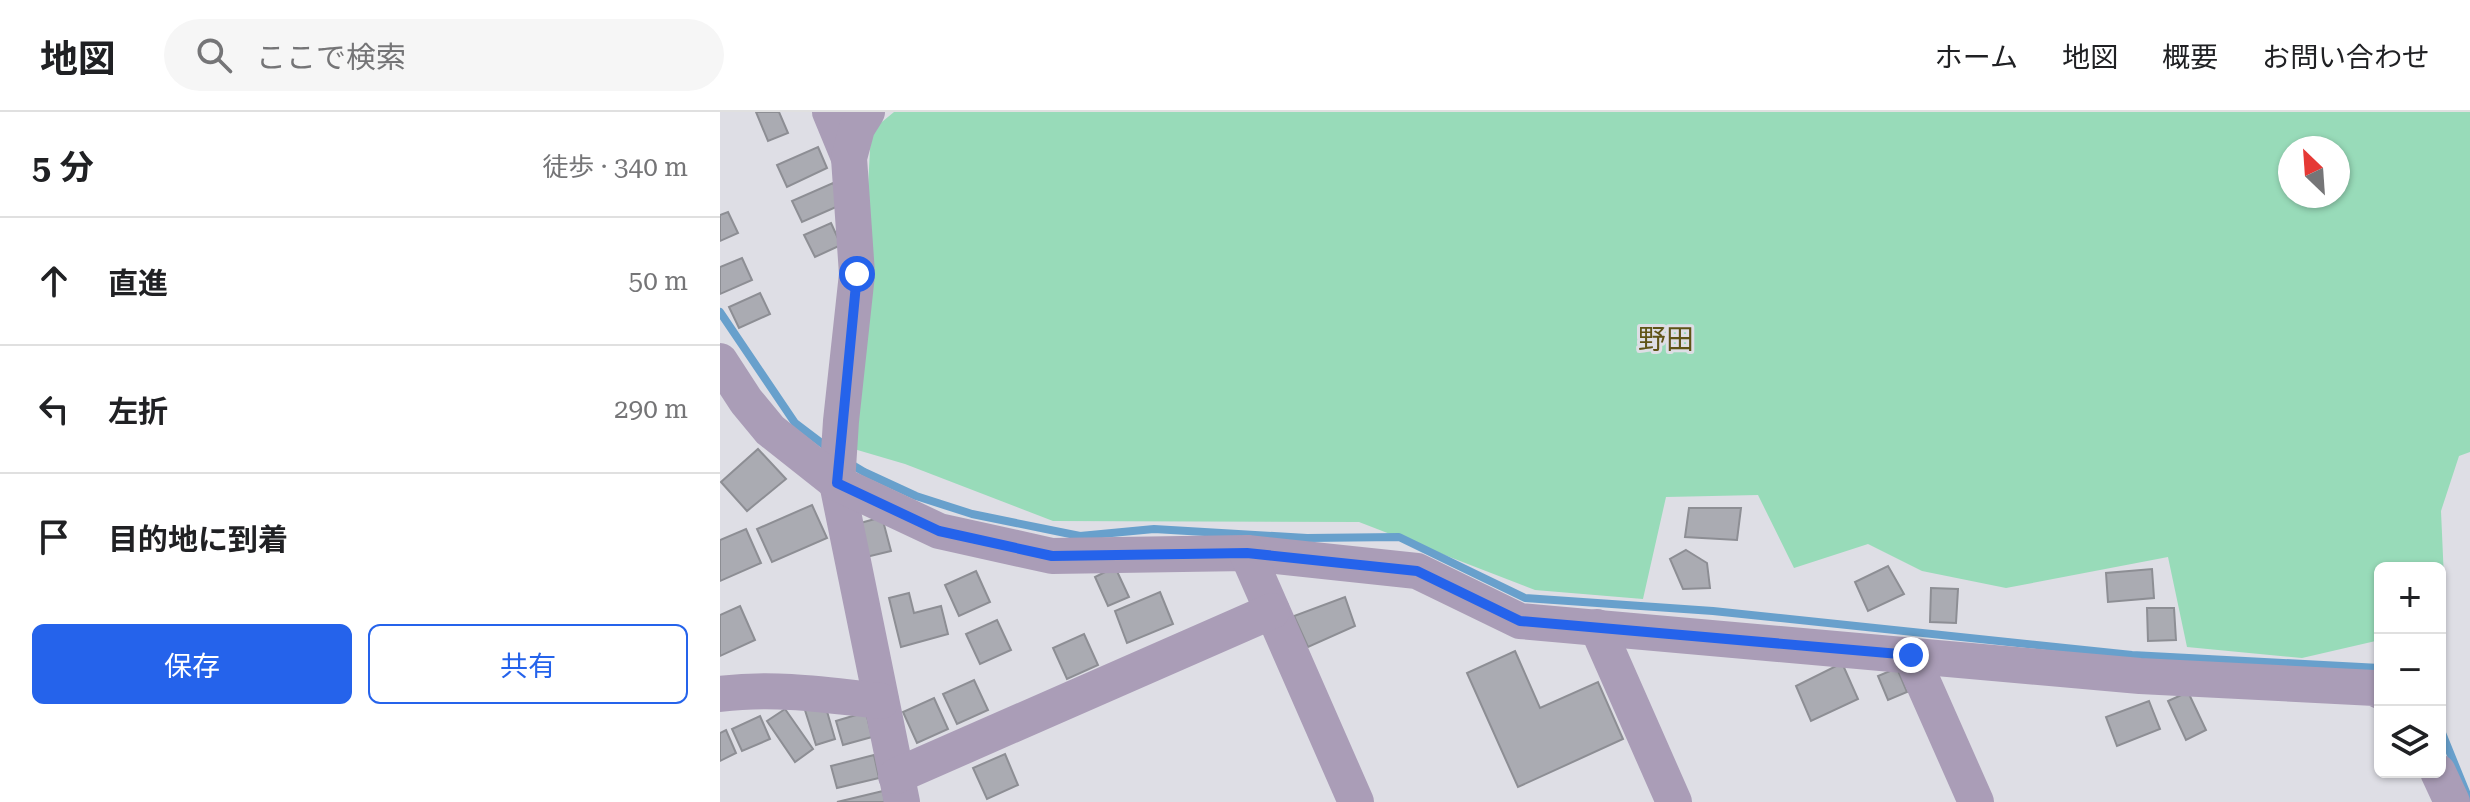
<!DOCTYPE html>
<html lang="ja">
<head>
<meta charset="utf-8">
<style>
	body { margin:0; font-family:"Roboto Serif","Noto Sans JP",serif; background:#f6f6f6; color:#202124 }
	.controls { position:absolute; right:24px; bottom:24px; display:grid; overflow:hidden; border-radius:12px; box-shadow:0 2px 6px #0004 }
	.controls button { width:72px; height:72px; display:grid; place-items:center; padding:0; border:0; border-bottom:2px solid #e0e0e0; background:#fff; color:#202124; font:40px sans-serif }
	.compass { position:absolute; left:1558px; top:24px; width:72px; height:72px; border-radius:50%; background:#fff; box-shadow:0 2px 6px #0004; rotate:335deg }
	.stop { position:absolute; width:24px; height:24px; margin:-18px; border:6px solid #2563eb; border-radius:50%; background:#fff }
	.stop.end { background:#2563eb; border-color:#fff; box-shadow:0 2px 8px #0008 }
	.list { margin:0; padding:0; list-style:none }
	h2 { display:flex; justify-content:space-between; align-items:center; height:104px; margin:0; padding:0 32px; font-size:34px }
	h2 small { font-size:26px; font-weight:400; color:#757577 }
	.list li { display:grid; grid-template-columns:52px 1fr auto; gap:24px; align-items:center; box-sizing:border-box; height:128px; padding:0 32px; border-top:2px solid #e0e0e0 }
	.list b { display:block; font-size:30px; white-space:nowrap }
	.list em { font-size:26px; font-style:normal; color:#757577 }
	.actions { display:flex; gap:16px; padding:24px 32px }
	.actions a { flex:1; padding:18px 0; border:2px solid #2563eb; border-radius:12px; text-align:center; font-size:28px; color:#2563eb }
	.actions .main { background:#2563eb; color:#fff }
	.icon { flex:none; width:44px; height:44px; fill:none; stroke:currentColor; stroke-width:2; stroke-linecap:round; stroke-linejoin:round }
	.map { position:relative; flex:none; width:1750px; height:690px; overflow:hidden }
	header { display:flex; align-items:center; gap:48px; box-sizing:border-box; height:112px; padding:0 40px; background:#fff; border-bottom:2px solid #e0e0e0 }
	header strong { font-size:38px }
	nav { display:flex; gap:44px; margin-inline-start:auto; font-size:28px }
	.search { width:560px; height:72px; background:#f6f6f6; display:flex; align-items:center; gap:20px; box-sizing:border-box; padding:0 28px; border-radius:44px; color:#757577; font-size:30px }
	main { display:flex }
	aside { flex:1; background:#fff }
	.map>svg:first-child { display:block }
	.green { fill:#98dbb9; fill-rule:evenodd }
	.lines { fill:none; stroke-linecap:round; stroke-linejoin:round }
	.stream { stroke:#68a0cc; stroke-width:8 }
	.building { fill:#aaabb2; stroke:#8d8e94; stroke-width:2 }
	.minor { stroke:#aa9db7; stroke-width:36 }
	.route { stroke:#2563eb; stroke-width:10 }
	.labels { text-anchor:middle; stroke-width:6; stroke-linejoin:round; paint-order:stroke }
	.quarter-label { font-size:28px; fill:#5f5316; stroke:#dedee5 }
</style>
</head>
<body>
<header>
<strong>地図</strong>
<div class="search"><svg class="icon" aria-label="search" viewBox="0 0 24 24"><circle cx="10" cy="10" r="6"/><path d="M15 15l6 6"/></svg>ここで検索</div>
<nav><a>ホーム</a><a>地図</a><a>概要</a><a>お問い合わせ</a></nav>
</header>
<main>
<aside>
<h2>5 分<small>徒歩 · 340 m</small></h2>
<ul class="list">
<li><svg class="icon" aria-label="ahead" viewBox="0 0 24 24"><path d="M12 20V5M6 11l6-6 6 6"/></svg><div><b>直進</b></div><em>50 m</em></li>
<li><svg class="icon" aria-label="left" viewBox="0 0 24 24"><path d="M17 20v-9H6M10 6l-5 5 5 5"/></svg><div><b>左折</b></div><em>290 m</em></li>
<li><svg class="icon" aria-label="arrive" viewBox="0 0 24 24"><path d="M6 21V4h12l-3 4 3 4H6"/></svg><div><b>目的地に到着</b></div></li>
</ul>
<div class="actions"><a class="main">保存</a><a>共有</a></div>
</aside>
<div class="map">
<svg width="1750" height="690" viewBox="0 0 1750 690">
	<rect width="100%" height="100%" fill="#dedee5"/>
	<path class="green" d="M174,0H1750V340L1739,344L1721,399L1726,513L1720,515V456H1660V528L1582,546L1467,535L1448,445L1286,476L1202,459L1148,432L1074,456L1038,383L946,385L923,487L815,478L639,410L333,409L185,352L134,337L151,19ZM1570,36H1618V84H1570Z"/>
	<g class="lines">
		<g class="stream">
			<path d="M0,200L75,311L108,336"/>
			<path d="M129,351L144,360L196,384L252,402L360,424L434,417L587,426L679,425L805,486L993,499L1412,543L1660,556"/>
			<path d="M1720,616L1750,690"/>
		</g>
	</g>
	<g class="building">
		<path d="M36,0H59L68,21L48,29Z"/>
		<path d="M98,35L107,56L67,75L57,53Z"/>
		<path d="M113,71L123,92L82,110L72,89Z"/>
		<path d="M8,100L18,121L0,129V103Z"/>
		<path d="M111,111L121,133L95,145L84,123Z"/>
		<path d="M22,146L32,168L0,182V155Z"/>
		<path d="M40,181L50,202L19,216L9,195Z"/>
		<path d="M38,337L66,367L27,399L1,370Z"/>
		<path d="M92,393L107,426L52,450L37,417Z"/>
		<path d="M969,396H1021L1017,428L965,425Z"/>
		<path d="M162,405L171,439L146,445L137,412Z"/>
		<path d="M26,417L41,451L0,469V428Z"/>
		<path d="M966,438L987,451L990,476L963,477L950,447Z"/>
		<path d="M1168,454L1184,482L1148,499L1135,470Z"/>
		<path d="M395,455L409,485L388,494L375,465Z"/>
		<path d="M1432,457L1434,486L1388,490L1386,461Z"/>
		<path d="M256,459L270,490L239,504L225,473Z"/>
		<path d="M1211,476L1238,477L1236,511L1210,510Z"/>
		<path d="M440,480L453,512L407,531L395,499Z"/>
		<path d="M189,481L194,501L221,494L228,522L181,535L169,486Z"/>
		<path d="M625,485L635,514L588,535L574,504Z"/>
		<path d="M20,494L35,528L0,544V503Z"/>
		<path d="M1427,496H1454L1456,528L1428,529Z"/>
		<path d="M277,508L291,538L260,552L246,522Z"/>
		<path d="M364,522L378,553L347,567L333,536Z"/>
		<path d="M795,539L820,596L878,570L903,627L798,675L747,561Z"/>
		<path d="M1122,551L1138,587L1091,609L1076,574Z"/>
		<path d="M1177,556L1187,580L1168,588L1158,564Z"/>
		<path d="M254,568L268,598L237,612L223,582Z"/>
		<path d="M1468,580L1486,618L1466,628L1448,589Z"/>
		<path d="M214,586L228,617L197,631L183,600Z"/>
		<path d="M104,589L115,627L96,633L84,595Z"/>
		<path d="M1429,589L1440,617L1397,634L1386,605Z"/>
		<path d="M65,597L93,637L75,650L47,609Z"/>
		<path d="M146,600L152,625L123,633L116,609Z"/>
		<path d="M40,604L50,627L22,639L12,617Z"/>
		<path d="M6,618L16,641L0,649V621Z"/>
		<path d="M285,642L298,673L267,687L253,656Z"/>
		<path d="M154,643L159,666L117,676L111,654Z"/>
		<path d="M163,679L165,690H117Z"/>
	</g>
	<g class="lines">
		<g class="minor">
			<path d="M110,0L129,46"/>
			<path d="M147,0L137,16L129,46L137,162L121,309L117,371L182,690"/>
			<path d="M0,249L26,289L50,318L117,371L219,419L332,444L527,441L697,459L800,509L1420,564L1655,576L1660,579"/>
			<path d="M527,441L636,690"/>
			<path d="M877,515L954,690"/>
			<path d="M1191,543L1256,690"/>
			<path d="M0,582C55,575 107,583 161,589"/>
			<path d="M1718,660L1732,690"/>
			<path d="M176,664L552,499"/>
		</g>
	</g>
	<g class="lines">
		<path class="route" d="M137,162L117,371L219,419L332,444L527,441L697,459L800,509L1191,543"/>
	</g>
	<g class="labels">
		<g class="quarter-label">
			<text x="946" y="237">野田</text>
		</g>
	</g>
</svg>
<div class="controls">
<button>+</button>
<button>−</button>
<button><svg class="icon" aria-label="layers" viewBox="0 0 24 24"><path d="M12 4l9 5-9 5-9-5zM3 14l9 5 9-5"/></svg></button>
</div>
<svg class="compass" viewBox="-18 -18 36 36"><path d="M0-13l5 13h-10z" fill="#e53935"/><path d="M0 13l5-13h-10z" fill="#757577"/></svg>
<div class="stop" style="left:137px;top:162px"></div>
<div class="stop end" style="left:1191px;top:543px"></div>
</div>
</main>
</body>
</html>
